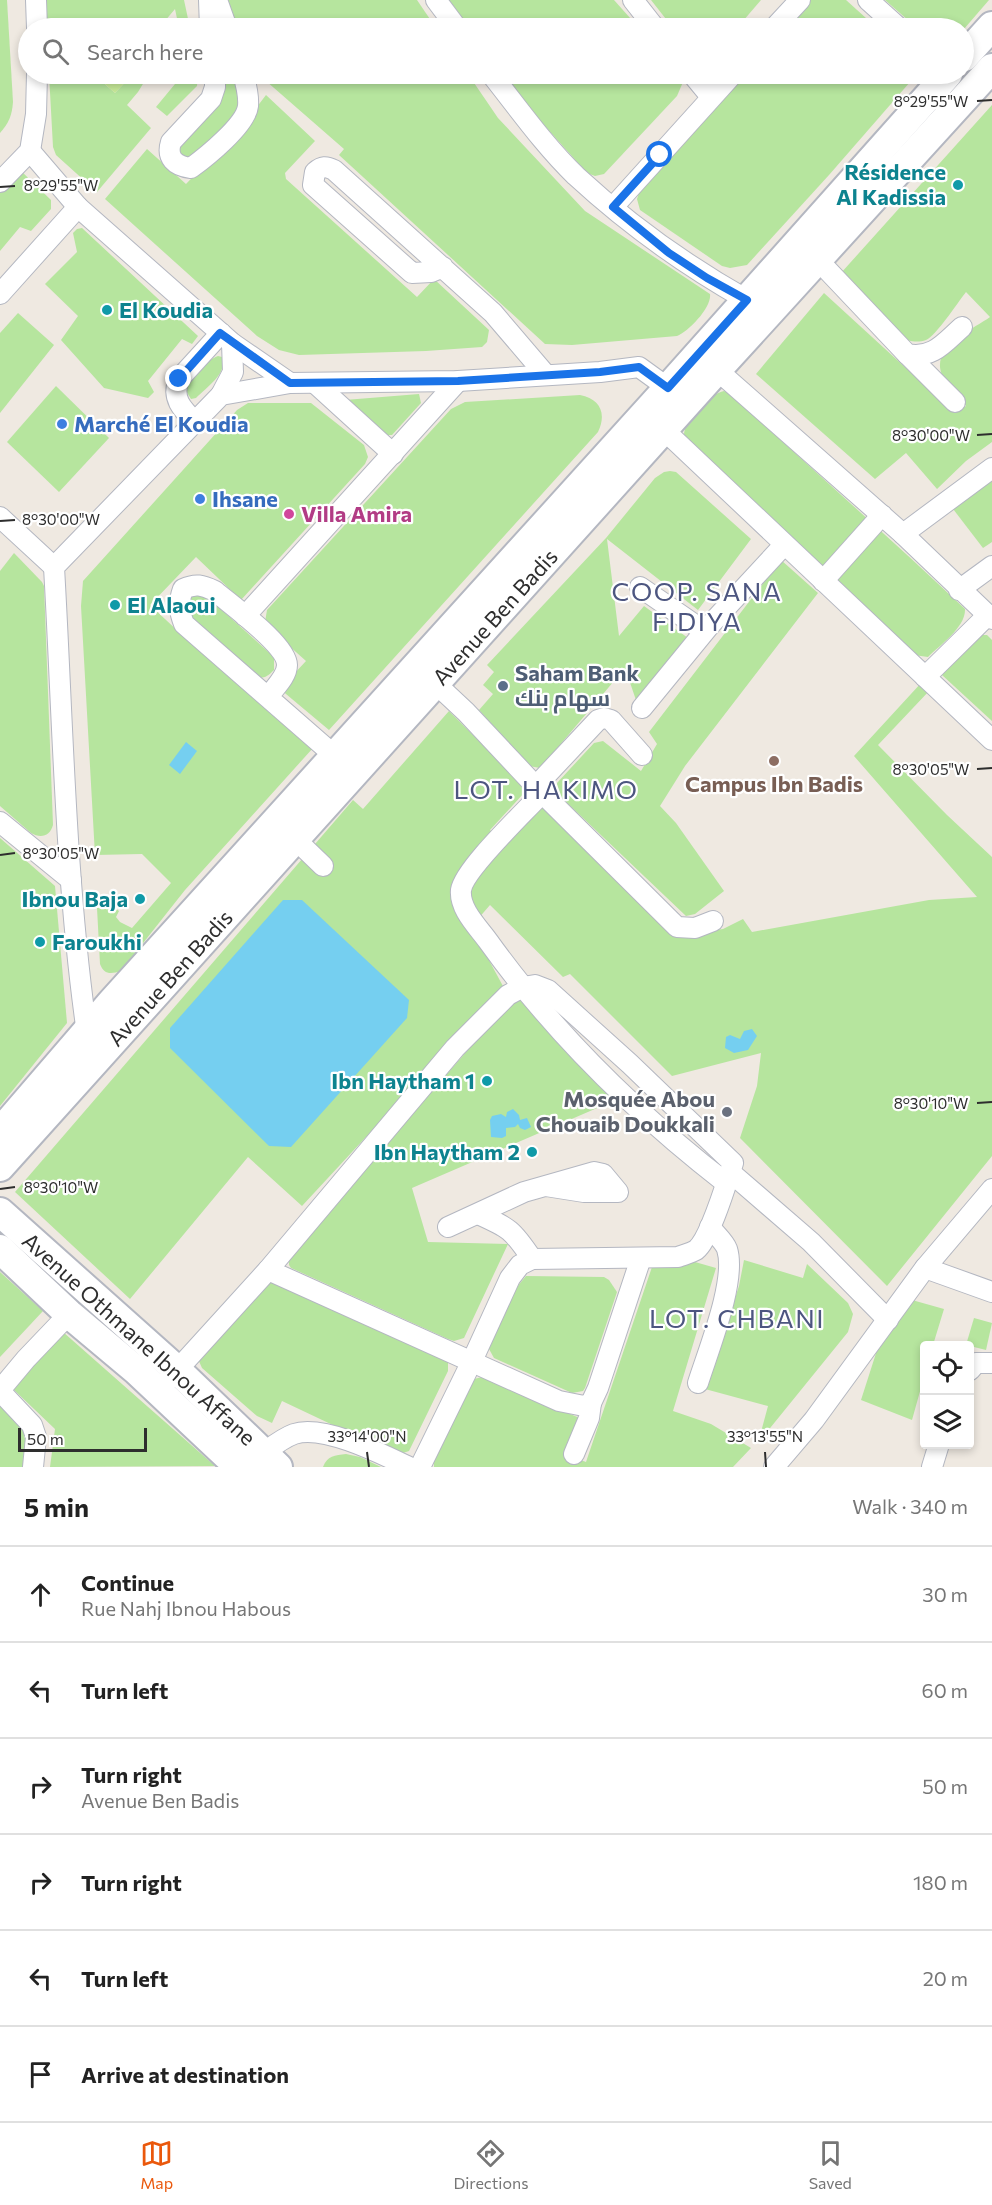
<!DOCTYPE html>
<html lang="en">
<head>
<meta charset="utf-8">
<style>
	body { margin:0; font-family:Commissioner,Cairo,sans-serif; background:#f2f2f2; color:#222 }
	.controls { position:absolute; right:18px; bottom:18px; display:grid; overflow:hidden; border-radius:6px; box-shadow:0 3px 9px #0003 }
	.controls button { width:54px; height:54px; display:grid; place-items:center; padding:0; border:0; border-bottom:2px solid #e0e0e0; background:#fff; color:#222; font:30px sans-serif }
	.scale { position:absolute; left:18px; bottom:15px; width:129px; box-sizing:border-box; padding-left:6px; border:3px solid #2e2e2e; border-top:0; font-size:16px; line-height:21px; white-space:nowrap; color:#2e2e2e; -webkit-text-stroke:4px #fff; paint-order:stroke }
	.stop { position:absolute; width:18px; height:18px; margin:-14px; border:4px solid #1a73e8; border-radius:50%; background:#fff }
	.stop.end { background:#1a73e8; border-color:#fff; box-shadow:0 2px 6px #0008 }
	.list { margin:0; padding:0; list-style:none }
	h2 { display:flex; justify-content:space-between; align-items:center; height:78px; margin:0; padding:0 24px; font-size:26px }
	h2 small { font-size:20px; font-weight:400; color:#767676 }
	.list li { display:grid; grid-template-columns:39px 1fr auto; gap:18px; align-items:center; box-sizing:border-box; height:96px; padding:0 24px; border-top:2px solid #e0e0e0 }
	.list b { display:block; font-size:22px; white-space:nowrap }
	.list p { margin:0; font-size:20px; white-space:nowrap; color:#767676 }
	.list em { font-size:20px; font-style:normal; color:#767676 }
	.icon { flex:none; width:33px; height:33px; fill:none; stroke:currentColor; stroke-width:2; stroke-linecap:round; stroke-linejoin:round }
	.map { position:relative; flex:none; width:992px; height:1467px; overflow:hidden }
	.search { position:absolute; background:#fff; box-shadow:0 3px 9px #0003; left:18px; right:18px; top:18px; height:66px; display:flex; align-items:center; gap:15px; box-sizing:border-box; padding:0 21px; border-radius:33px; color:#767676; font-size:22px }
	.sheet { height:654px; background:#fff }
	nav { display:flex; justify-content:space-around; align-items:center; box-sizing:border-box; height:84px; border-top:2px solid #e0e0e0; background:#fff; font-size:16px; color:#767676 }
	nav a { display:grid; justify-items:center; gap:3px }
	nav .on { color:#ea580c }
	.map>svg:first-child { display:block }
	.green { fill:#b6e59e }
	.pitch { fill:#c9ec9a }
	.water { fill:#75cff0 }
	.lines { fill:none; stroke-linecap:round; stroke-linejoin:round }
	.minor-casing { stroke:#b4b7c1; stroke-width:22 }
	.secondary-casing { stroke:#b4b7c1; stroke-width:32 }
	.minor { stroke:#fff; stroke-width:20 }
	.secondary { stroke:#fff; stroke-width:28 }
	.route { stroke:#1a73e8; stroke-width:8 }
	.ticks { fill:none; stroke:#2e2e2e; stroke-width:2 }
	.culture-dot { fill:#0f9aa8; stroke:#fff; stroke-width:2 }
	.shop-dot { fill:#3f7fe0; stroke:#fff; stroke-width:2 }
	.hotel-dot { fill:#d1479c; stroke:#fff; stroke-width:2 }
	.service-dot { fill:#5c6f8a; stroke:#fff; stroke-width:2 }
	.education-dot { fill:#8d6e63; stroke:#fff; stroke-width:2 }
	.worship-dot { fill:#6b7280; stroke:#fff; stroke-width:2 }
	.labels { text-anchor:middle; stroke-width:4.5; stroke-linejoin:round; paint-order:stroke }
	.culture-label { font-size:22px; font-weight:bold; fill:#0d838f; stroke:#fff; text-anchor:end }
	.shop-label { font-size:22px; font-weight:bold; fill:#366cbe; stroke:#fff; text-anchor:start }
	.hotel-label { font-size:22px; font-weight:bold; fill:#b23c85; stroke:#fff; text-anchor:start }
	.street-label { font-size:22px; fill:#2e2e2e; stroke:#fff }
	.service-label { font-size:22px; font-weight:bold; fill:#4e5e75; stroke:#fff; text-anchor:start }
	.education-label { font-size:22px; font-weight:bold; fill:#785e54; stroke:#fff }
	.worship-label { font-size:22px; font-weight:bold; fill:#5b616d; stroke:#fff; text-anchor:end }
	.quarter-label { font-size:26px; letter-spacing:1.5px; fill:#4d5680; stroke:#fff }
	.ticks-label { font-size:15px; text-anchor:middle; fill:#2e2e2e; stroke:#fff; stroke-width:4.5; stroke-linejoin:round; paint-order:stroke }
</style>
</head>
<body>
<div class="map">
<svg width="992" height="1467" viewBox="0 0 992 1467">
	<rect width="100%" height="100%" fill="#efe9e1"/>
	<g class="green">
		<path d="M0,0H7L13,102C12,115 9,123 0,133Z"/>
		<path d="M45,0H184L190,28H179L175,9L159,28H46Z"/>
		<path d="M226,0H417L436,28H236Z"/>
		<path d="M447,0H614L639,28H467Z"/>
		<path d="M651,0H761L737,28H673Z"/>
		<path d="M809,0H846L877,28H783Z"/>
		<path d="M885,0H989L964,29L917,28Z"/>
		<path d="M49,74H104L99,79L115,93L133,74H149L138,92L127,105L151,128L97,192L56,155L53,147Z"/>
		<path d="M177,74H198L197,86L167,116L156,107L175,84Z"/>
		<path d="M220,74H237L242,91L235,117L188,162L179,158L178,141Z"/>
		<path d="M258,74H468L498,118L585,211L710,294C712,307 689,331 677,336L572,345L545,344L339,155L344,149Z"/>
		<path d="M501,74H679L683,82L677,96L604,174L595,176L587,173L517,95Z"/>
		<path d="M742,74H917L829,175L747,265L730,268L722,266L640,210L637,199L640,190Z"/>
		<path d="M266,95L315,141L285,173L286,179L417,297L434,279L489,330L487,342L482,347L426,351L299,355L279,350L257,336L105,199L147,149L186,184L244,124Z"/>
		<path d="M992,105V442L966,461L937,489L906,453L875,479L756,374L824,293L955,413L966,406C959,396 948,387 943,377C928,348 972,330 990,317L966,292C958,302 936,336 926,340C920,342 914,342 907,340L841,273Z"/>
		<path d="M19,169L51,200V209L31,231L20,227L0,251V188Z"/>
		<path d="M82,228L198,336L192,344L182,339L148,381L154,392L148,398L104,388L61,340L78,316L45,284L77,252L73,233L77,229Z"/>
		<path d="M18,313L54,345L0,413V333Z"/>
		<path d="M218,356L222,357C229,372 206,388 196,398L191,399L186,391C188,378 205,361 218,356Z"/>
		<path d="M56,386L109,438L59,492L7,442Z"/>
		<path d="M724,391L732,395C809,467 888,536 965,609C966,627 940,645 928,657L914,655L684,436C683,422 710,393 724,391Z"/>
		<path d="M419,394L421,403L392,435H385L345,400Z"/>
		<path d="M580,395C600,399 607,413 598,432L329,730L280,689L306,661L269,628L265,622L267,610L451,409L465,402Z"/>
		<path d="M248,403H311L364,445L368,457L365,464L241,600L196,557L150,605L197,649L313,748L185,890L121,971C111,974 104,975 100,964L97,908H115L119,911L116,917L120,922L132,928L171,883L142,854L95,855L81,606L83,581L237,410Z"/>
		<path d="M670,471L676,472L751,539L698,610L607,539L619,636L644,606L688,638L637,703L625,668L548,759L540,768L529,766L479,710L493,694L483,685L494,672L487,665L606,538L655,478L664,472Z"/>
		<path d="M992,474V542L983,548L950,505Z"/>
		<path d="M14,553L42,582L44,586L53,825C50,836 41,839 31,833L0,806V571Z"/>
		<path d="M781,560L818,593L685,766L660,806L676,823L724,891L695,914L686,916L563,799L558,793L557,783L594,743L603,741L641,771L657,744L649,732Z"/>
		<path d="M188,592H202L274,657V670C267,677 264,679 254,677L186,616Z"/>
		<path d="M980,635H987L992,640V721L942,675V669Z"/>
		<path d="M922,682L930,690L878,745L947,815L992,857V1156L887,1286L740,1138L757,1086L761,1053L672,1076L570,974L563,977L490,905L471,927L504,988L302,1206L248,1157L130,1299L15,1192L353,800L363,809L449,711L521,783L524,793L490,830L503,843L540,804L692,934L723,929L743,919L752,932L929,900L977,897L854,756Z"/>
		<path d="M0,838L55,886L67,1023L0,1106Z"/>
		<path d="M520,994L618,1099L412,1188L428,1242L508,1244L464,1338L454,1341L448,1339L291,1268L289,1265V1253L336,1202L512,999Z"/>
		<path d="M688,1260L716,1268L673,1411L711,1424L751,1448L733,1467H434V1459L474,1379L482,1377L582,1419L570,1456L586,1462L653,1264Z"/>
		<path d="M744,1260L803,1278L807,1264L848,1303L853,1314L848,1332L758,1443L768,1406L705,1389L739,1286Z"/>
		<path d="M0,1272L43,1311L0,1357Z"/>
		<path d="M526,1276L604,1277L609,1280L617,1292L585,1388L583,1391L572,1393L494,1358L489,1349V1345L516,1288Z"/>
		<path d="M270,1279L448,1360V1371L409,1451L400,1454L392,1453L282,1401L272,1423L257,1416L202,1368L198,1359Z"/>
		<path d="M912,1300L944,1309L933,1345L924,1346V1377L912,1420L861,1400L878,1347Z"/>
		<path d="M974,1318L992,1323L986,1350L966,1345Z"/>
		<path d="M63,1332L215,1466L50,1467L55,1429L13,1389Z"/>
		<path d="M0,1405L27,1433L25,1467H0Z"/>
		<path d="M346,1454L360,1457L381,1467H323C327,1456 335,1455 346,1454Z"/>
	</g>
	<path class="pitch" d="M104,74H133L115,93L99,79Z"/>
	<g class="water">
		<path d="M186,742L197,751L180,774L169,765Z"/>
		<path d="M283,900H302L409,1000L407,1018L291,1147L269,1146L170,1048V1028Z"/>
		<path d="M752,1029L757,1036L748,1050L734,1053L725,1048L726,1037L730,1035L740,1039L744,1031Z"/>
		<path d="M513,1109L519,1115L520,1120L527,1118L531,1127L525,1130L520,1128L518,1124L515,1127L506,1128V1136L502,1138L491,1137L490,1120L492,1116L501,1114L506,1117L507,1112Z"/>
	</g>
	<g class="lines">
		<defs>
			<g id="minor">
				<path d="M36,0L37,28"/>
				<path d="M209,0L210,28"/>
				<path d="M217,0L227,28"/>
				<path d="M436,0L457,28"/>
				<path d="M633,0L655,28"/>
				<path d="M868,0L899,28"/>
				<path d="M774,28L800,0"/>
				<path d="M215,74V87L211,99L171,142C166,158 175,166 191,168C206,157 246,125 248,106C249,95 246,84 243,74"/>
				<path d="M491,74C518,108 544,145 576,176C628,224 685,265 747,300"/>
				<path d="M692,74L711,97"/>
				<path d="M30,151L78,207L232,343L290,383"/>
				<path d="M0,182L30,151L36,114L37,74"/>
				<path d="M613,207L733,74"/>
				<path d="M817,259L907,354C933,359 944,343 962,327"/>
				<path d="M443,267L431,272L412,273L313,185L315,172C322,166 326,166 334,170L493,313L545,374"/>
				<path d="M0,294L78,207"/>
				<path d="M907,354L955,402"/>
				<path d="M706,368L717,370L903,534L992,619"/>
				<path d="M316,384L393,454"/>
				<path d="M221,395L233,372L232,343"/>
				<path d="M657,421L664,430L992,740"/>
				<path d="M195,422C182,409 171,398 179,379L221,333"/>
				<path d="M0,517L54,567"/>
				<path d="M903,534L992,468"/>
				<path d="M823,581L882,515"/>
				<path d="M640,587L698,627L710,625L784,545"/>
				<path d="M959,590L992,566"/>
				<path d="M245,616L458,381"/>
				<path d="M925,677L988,615"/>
				<path d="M435,683L466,712L542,793C525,812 464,869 461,890C459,909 478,927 488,941C554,1033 637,1114 726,1183"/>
				<path d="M268,697C274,688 287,677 287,665C287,645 231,605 215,591C202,585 196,583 183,589C178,603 179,611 184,624L335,756"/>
				<path d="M642,708L710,625"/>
				<path d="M536,786L598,720L604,718L611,720L642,755"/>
				<path d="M542,793L677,927L695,928L713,921"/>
				<path d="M0,822L71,880"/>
				<path d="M295,839L323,866"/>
				<path d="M87,1033C65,879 63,722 54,567L221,395L290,383L458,381L600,372L639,367L668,388"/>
				<path d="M730,1172L811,1242L888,1320"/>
				<path d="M478,1214C509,1228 512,1229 532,1259"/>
				<path d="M448,1227L524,1192L594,1172L603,1174L618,1192H584L546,1186"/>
				<path d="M925,1268L992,1292"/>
				<path d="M268,1270L559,1401L584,1406L591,1403L598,1388L641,1258"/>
				<path d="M970,1370L976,1363H992"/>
				<path d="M169,1379L268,1270L455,1048L508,995L523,987L535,985L548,990L630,1064L733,1163C727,1181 710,1239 696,1250C691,1253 683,1255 678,1257L532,1259L520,1265L510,1278L472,1361L420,1467"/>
				<path d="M698,1383C708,1351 737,1280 727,1249C724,1241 715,1234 710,1227"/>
				<path d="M0,1390L26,1359L69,1314"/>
				<path d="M0,1391L32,1425L36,1437L33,1467"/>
				<path d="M574,1454L589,1418L591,1403"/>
				<path d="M255,1459C267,1451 280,1439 294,1434C323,1424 382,1454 409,1467"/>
				<path d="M774,1467L814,1420L925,1268L992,1189"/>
				<path d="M932,1467L939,1444"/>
			</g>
			<g id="secondary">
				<path d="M964,57L992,26"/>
				<path d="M0,1132L111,1003L668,388L948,74"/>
				<path d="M0,1167L717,370L992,68"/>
				<path d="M0,1212L177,1370L278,1467"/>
				<path d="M0,1249L69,1314L137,1371L239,1467"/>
			</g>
		</defs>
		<use href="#minor" class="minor-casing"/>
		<use href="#secondary" class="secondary-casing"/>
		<use href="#minor" class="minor"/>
		<use href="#secondary" class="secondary"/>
	</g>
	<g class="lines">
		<path class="route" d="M179,379L220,333L290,383L458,381L600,372L639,367L668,388L747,300L707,278L669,253L613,207L660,155"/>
	</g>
	<path class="ticks" d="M977,101L992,100M0,187L15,186M977,435L992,434M0,521L15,520M977,769L992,768M0,855L15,853M977,1103L992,1102M0,1189L15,1187M367,1452L369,1467M765,1452L766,1467"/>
	<g class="culture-dot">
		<circle cx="958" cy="185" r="6"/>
		<circle cx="107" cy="310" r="6"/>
		<circle cx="115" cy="605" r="6"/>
		<circle cx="140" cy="899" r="6"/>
		<circle cx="40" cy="942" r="6"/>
		<circle cx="487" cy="1081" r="6"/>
		<circle cx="532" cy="1152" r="6"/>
	</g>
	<g class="shop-dot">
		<circle cx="62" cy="424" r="6"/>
		<circle cx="200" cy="499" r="6"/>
	</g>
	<circle class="hotel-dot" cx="289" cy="514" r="6"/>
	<circle class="service-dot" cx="503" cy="686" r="6"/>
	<circle class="education-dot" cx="774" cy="761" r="6"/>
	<circle class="worship-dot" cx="727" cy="1112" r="6"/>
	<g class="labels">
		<g class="culture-label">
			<text x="946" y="180">Résidence<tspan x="946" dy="25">Al Kadissia</tspan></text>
			<text x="119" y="318" text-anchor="start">El Koudia</text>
			<text x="127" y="613" text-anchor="start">El Alaoui</text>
			<text x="128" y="907">Ibnou Baja</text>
			<text x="52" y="950" text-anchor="start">Faroukhi</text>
			<text x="475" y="1089">Ibn Haytham 1</text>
			<text x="520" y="1160">Ibn Haytham 2</text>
		</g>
		<g class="shop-label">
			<text x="74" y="432">Marché El Koudia</text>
			<text x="212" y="507">Ihsane</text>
		</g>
		<g class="hotel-label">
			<text x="301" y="522">Villa Amira</text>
		</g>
		<g class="street-label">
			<text transform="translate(495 617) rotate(-48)" y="8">Avenue Ben Badis</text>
			<text transform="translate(170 978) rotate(-48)" y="8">Avenue Ben Badis</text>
			<text transform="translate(139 1339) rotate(42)" y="8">Avenue Othmane Ibnou Affane</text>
		</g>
		<g class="service-label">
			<text x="515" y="681">Saham Bank<tspan x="515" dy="25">سهام بنك</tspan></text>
		</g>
		<g class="education-label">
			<text x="774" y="792">Campus Ibn Badis</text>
		</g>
		<g class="worship-label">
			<text x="715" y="1107">Mosquée Abou<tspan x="715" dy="25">Chouaib Doukkali</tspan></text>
		</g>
		<g class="quarter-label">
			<text x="697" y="601">COOP. SANA<tspan x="697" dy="30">FIDIYA</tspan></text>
			<text x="546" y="799">LOT. HAKIMO</text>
			<text x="737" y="1328">LOT. CHBANI</text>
		</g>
	</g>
	<g class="ticks-label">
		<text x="931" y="107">8°29'55"W</text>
		<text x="61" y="191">8°29'55"W</text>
		<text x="931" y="441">8°30'00"W</text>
		<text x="61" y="525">8°30'00"W</text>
		<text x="931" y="775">8°30'05"W</text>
		<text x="61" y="859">8°30'05"W</text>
		<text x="931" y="1109">8°30'10"W</text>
		<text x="61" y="1193">8°30'10"W</text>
		<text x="367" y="1442">33°14'00"N</text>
		<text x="765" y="1442">33°13'55"N</text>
	</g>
</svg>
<div class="controls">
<button><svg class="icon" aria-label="locate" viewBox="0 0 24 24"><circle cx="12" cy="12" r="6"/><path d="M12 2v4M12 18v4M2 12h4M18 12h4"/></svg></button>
<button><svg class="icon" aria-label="layers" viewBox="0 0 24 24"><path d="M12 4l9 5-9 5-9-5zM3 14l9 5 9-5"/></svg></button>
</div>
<div class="scale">50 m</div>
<div class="stop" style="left:660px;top:155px"></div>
<div class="stop end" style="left:179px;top:379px"></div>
<div class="search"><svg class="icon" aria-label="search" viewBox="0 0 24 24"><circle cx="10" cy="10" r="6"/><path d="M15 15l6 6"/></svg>Search here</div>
</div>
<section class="sheet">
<h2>5 min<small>Walk · 340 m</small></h2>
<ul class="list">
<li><svg class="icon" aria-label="ahead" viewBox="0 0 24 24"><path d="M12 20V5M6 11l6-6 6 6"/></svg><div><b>Continue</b><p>Rue Nahj Ibnou Habous</p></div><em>30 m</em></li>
<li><svg class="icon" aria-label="left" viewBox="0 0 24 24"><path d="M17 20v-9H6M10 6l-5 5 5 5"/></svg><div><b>Turn left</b></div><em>60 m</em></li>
<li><svg class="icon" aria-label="right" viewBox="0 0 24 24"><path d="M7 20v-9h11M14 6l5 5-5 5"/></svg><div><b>Turn right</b><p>Avenue Ben Badis</p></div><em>50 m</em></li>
<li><svg class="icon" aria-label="right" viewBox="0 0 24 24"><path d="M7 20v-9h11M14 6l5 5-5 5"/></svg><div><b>Turn right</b></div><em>180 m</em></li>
<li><svg class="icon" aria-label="left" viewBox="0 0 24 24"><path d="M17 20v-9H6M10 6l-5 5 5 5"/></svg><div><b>Turn left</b></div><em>20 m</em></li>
<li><svg class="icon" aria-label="arrive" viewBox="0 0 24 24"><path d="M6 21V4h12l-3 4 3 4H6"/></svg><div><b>Arrive at destination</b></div></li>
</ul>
</section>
<nav>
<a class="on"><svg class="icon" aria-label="map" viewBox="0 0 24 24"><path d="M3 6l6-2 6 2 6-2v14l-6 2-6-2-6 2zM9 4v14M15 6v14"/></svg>Map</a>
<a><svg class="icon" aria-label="directions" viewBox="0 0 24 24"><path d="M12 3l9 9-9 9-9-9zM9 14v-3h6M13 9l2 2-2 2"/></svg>Directions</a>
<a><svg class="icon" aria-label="saved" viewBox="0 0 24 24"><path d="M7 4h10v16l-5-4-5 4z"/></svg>Saved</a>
</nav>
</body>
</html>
